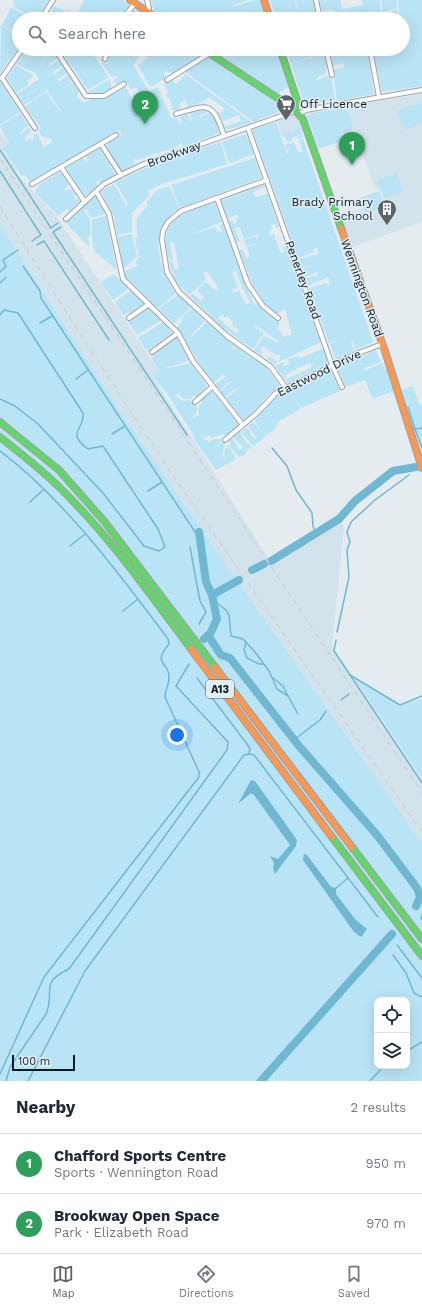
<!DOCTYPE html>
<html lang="en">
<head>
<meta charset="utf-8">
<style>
	body { margin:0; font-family:"Work Sans",sans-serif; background:#f2f2f3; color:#1f2937 }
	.controls { position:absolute; right:12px; bottom:12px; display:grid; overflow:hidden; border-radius:8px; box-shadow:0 4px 16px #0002 }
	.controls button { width:36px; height:36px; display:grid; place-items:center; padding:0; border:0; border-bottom:1px solid #e0e1e3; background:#fff; color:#1f2937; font:20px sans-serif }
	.scale { position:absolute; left:12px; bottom:10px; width:63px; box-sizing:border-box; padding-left:4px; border:2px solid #151b1d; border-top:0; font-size:11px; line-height:14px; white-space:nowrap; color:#151b1d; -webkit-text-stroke:3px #dfeef5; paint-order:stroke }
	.you { position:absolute; left:177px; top:735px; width:14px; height:14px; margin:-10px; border:3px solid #fff; border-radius:50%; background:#1a73e8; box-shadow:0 0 0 6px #1a73e833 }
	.badge { display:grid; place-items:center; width:26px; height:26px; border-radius:50%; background:#5d6467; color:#fff; font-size:13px; font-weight:700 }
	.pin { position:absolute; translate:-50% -33px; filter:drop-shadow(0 1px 2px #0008) }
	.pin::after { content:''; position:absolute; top:21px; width:14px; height:12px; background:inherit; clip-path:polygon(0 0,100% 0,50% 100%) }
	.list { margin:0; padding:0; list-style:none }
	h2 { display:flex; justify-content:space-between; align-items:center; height:52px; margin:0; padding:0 16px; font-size:17px }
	h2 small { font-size:13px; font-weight:400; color:#747a83 }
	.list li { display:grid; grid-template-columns:26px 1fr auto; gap:12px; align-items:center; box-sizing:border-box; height:60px; padding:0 16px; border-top:1px solid #e0e1e3 }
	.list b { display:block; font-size:15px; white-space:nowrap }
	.list p { margin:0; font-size:13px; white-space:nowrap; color:#747a83 }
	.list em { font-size:13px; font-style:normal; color:#747a83 }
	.icon { flex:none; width:22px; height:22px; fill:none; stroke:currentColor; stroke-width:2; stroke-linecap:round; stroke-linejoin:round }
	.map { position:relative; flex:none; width:422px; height:1081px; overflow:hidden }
	.search { position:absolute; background:#fff; box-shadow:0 4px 16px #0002; left:12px; right:12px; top:12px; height:44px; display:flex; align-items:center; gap:10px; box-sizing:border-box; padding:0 14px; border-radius:22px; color:#747a83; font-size:15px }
	.sheet { height:172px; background:#fff }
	nav { display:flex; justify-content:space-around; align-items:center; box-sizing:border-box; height:56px; border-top:1px solid #e0e1e3; background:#fff; font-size:11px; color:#747a83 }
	nav a { display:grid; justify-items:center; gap:2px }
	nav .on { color:#5d6467 }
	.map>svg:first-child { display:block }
	.built { fill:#d2e3eb }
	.green { fill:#b9e4f6; fill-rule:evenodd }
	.water { fill:#70b8d2 }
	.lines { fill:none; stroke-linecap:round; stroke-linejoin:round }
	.stream { stroke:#70b8d2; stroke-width:1.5 }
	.river { stroke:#70b8d2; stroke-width:8 }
	.street-casing { stroke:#9ea4a7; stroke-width:6 }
	.fast-casing { stroke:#9ea4a7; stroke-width:8 }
	.slow-casing { stroke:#9ea4a7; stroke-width:8 }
	.street { stroke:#fbfcfd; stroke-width:4 }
	.fast { stroke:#63d668; stroke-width:5.5 }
	.slow { stroke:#ff974d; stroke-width:5.5 }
	.rail { stroke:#cfd1d2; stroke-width:1.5; stroke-dasharray:5 5; stroke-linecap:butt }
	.labels { text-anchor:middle; stroke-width:3; stroke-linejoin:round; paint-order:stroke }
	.shield { fill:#dfeef5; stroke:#525a5e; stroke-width:1 }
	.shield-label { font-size:11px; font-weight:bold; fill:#151b1d }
	.poi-label { font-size:12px; fill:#151b1d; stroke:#dfeef5; text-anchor:start }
	.street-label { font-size:12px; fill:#151b1d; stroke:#dfeef5 }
</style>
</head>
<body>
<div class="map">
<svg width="422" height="1081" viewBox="0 0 422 1081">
	<rect width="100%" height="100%" fill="#e4ecf0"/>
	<g class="built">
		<path d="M422,94V222L347,249L337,218L368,206L378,205L384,199L379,188L375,189L347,107Z"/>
		<path d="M295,113L304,130L282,137L276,119Z"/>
		<path d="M0,132L9,145L4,149L17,170L16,171L25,183L57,217L159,372L152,375L270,561L339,519L344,528L332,646L422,778V843L224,562L113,401L0,225Z"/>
	</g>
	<g class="green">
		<path d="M14,0H49L37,19H33L13,6Z"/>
		<path d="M84,0H123L129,6L120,19H71L65,9L77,15Z"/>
		<path d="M151,0H248L233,5V7L254,0H259L266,19H165L155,13Z"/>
		<path d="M270,0H295L298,12L276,19Z"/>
		<path d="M296,0H313L317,19H281L299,13Z"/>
		<path d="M319,0H340L342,9L363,5L362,0H379L381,13L373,16L372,19H358L356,14L357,19H349L348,16L346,17L348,19H323V16L334,12V10L322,11Z"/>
		<path d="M381,0H397V8L383,12Z"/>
		<path d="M398,0H422V86L382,92L373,49H403V19H400Z"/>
		<path d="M55,6L63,10L69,19H46Z"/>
		<path d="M11,7L31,19H19V36L2,25Z"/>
		<path d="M137,10H139L151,19H126L133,11Z"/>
		<path d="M397,10L398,19H384L383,14Z"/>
		<path d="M1,25L19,37V46L0,74Z"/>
		<path d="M26,49H50L38,70L52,50L58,58L49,64L51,66L58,60L63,66L52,72L54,75L63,67L67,73L57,79L59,82L68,75L72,81L63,88L73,82L79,91L77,97L84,103L93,98H106L125,86L133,101L135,100L133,96L139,91L136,88L131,89L126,81L118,86L113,81L117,78L116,75L112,77L101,62L107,64L111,49H195L204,55L176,72L171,74L167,71L164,73L166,78L150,87L138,65L148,58L142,54L133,65L149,91L158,87L171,118H177L179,124L182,123L180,117L187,114L191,121L192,120L190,113L203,109L208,112L199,115L201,119V116L209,113L215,120L219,133L183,147L181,142L177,147L137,160L135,159L133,160L136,164L123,171L120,170L106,146L112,140L122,135L119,130L34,181H30L25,175L22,176L3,148L9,144L0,126L21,113L28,126L19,132L21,134L29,127L31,132L24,139L27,141L29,138L32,139L33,143L34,134H38L43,147L51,143L52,139L42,137L39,131L40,127L25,106L46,92L60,112L61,111L43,85L46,91L24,105L17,94L39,79L36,73L16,64Z"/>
		<path d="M60,49H89L109,77L88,90Z"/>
		<path d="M210,49H224L222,52L224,49H250L255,55L252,50L276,49L288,87L278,94L258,82L266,69L258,82Z"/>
		<path d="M286,49H308L310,57L291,64Z"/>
		<path d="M309,49H323L327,67L325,74L316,78L317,80L331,75L335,100L304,104L291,64L310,58L314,72Z"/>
		<path d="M330,49H367L374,94L337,101L333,70L343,68L344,66L343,60V63L333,66Z"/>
		<path d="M208,57L286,109L254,122L184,71Z"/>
		<path d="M16,65L34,76L28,80V85L16,93L7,78Z"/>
		<path d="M185,74L251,122V123L226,130L220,115L215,110L221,113L225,109L209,97L203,102L189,107L182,95L184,101L180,103L181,109L173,111L169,97L167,98L166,94L168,92L164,84L170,79L177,84ZM239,115L241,121L224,127L223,121Z"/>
		<path d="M110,79L112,90L104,94H90L88,92Z"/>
		<path d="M0,81L20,112L0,125Z"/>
		<path d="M422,102V123L404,130L396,111Z"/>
		<path d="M347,107L354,129L340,134L342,141L318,149L307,114Z"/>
		<path d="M276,122L287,154L288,153L285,145L294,142L298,153L303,152L299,140L303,139L373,342L355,350L353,340L351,341L354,351L336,360L330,344L339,340L329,343L309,288L327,283L328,285H330L328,277L308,286L306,278L318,275L317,272L305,277L302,269L315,264L302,268L299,259L319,254L317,247L313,249L314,252L298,258L253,132L254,129Z"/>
		<path d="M300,127L303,137L298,139L297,136L291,138L292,141L288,142L282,133L289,131L290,134L295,132L294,129Z"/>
		<path d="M246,134L254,154L229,163L222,142Z"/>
		<path d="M221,142L227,164L162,184L148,191L149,196L132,213V232L117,235L114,217L101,191L114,184L126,206L128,204L115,182L155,164Z"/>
		<path d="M100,148L115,174L101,184L99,181L96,182L98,186L87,195H84L67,170V167L83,158L86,163L88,162L86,156Z"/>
		<path d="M255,158L261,178L180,208L171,185Z"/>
		<path d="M58,173H62L69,184L64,189L66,191L72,189L76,195L74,196L76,200L79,199L80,201L70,211L67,209L58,216L35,192L39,185Z"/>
		<path d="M396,173L404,191L385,199L377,181Z"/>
		<path d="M264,185L265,187L253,192L255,197L268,194L279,227L276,228L275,224L271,225L272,229L269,232L270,236L274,234L275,239L273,240H276L279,248L277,250L279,249L281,253L285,252L283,247L286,246L321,342L274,364L267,359L269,356L278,362L281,356L278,354L277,356L263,346L260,350L263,352L261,355L254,350L264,336L278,343L279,341L255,325L254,327L263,332V335L253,349L223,328L190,296L193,293L201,301L204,297L197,290L206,282L216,291L219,289L208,272H203L206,280L189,295L176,282L169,262L172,261L175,270L179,268L174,242L170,243L173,260L169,261C168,253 164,244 166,236C169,216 198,205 215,203L222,222L194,233V234L215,227L218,233L222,232L220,225L223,224L246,285L242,287L236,271L232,272L238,288L232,290L234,293L239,290L246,305L250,303L242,287L246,286L255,305L257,304L280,323L277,329L281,332L283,337L292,334L285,309L276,314L264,304L263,299L253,285L239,250L243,249L246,258L250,257L247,247L261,242L246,246L244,240L255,236L256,239L259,238L258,234L244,239L240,227L235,228L240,241L236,242L229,222L232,220L234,224L237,222L236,219L238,218L237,214L227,219L221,201ZM222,314L225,318L227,316L233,322L232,324L234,326L233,328L236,327L239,330L237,334L218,318Z"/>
		<path d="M169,186L179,208C148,229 157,267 176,293L158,308L125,276V271L138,266L135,262L139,258L135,238L138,237C135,218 135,219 148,205L147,202L157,190Z"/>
		<path d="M379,191L385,206L366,213L360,198Z"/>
		<path d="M96,196L105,214L91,218L86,209L84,210L90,220L91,235L88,237L90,245L88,246L66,223Z"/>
		<path d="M106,216L117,270L94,251L92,241V220Z"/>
		<path d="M0,225L113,401L224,562L422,843V1081H0ZM377,1000H407V1066H377Z"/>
		<path d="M132,234L137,257L123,269L118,237Z"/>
		<path d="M114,274L128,289L113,300L101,282Z"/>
		<path d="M130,291L144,303L143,305L132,313H127L123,315L115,302Z"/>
		<path d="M178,294L191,307L174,323L159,309Z"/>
		<path d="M148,308L161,320L137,335L128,322Z"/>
		<path d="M192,308L205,321L190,336L191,337L207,322L235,345L229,354L236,346L267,368L280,386L266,397L258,408L245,419H243L226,398L237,390L235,389L225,397L220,391L231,382L229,381L220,390L215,384L226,377L223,374L214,383L204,371L177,327L182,322L181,319Z"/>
		<path d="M163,322L172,333L147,351L138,338Z"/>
		<path d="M175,338H177L189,360L170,367L169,366L165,369L191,363L207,386L196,398L194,396L190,399H184L178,393L175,396L183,401L190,400L197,408L196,414L192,417L195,418L196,416H199L198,407L202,403L201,400L210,392H213L238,424V427L226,436L223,434L212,438L211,436L203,437L204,440H207L209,442L213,439H220L222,441L213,449L223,442L225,445L221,458L225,455L224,452L228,445L236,459L216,470L195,441L193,434L166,392L152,375L159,372L151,357L157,353V350Z"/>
		<path d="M323,348L328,363L302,376L300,373L312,367L310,363L298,368L296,366L297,369L285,375L287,379L299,373L301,377L288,383L275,366L283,362L285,366L290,364L288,359L300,356L301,358Z"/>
		<path d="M376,350L381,362L364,368L365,371L382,363L385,370H387L394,391L373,399L365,380L346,387L337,367Z"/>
		<path d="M330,370L340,391L301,408L294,395L300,409L278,422L275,429L253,446L241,432L247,427L254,439L257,438L248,426L253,422L263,432L254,421L276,397Z"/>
		<path d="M413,386L419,405L422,404V452L402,390Z"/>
		<path d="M240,432L247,444L248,443L252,447L245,452L246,454L239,457L229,445L231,443L229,440L232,438L240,450L243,447L233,437Z"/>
		<path d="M354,678L400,705L422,699V778Z"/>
	</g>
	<g class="water">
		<path d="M251,780L255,781L297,840L296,846L275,874L273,869L274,863L270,856L278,859L290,845L254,795L251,793L238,804Z"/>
		<path d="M304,854L307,855L331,887L336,888V894L355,919L367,929L361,937L354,932L303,860Z"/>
	</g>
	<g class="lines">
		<g class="stream">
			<path d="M0,150L51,228L58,223"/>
			<path d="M0,171L41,235L32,241"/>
			<path d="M61,227L53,232L187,435"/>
			<path d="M37,245L44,241L109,340"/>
			<path d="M23,266L40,291L41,298L201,541"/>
			<path d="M0,272L6,266L3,260L18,250"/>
			<path d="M0,283L6,277"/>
			<path d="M0,315L4,310L18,313L83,413C85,430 65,432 88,449L103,446L158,529L165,547L159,551L144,546L103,493L38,424L15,406L0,399"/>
			<path d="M40,323L52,316"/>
			<path d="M76,379L88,370"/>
			<path d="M408,407L415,429"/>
			<path d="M422,428L415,429L422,448"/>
			<path d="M112,434L125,426"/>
			<path d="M272,448L287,466L296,490L312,513L313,526L316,534"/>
			<path d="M0,451C63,498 121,576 168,639L169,644C151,666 170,661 169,678C169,685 165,690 165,697L199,772V777L44,977L0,1074"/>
			<path d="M148,491L162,482"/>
			<path d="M30,502L43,490"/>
			<path d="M70,546L85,534"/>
			<path d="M190,547L200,601L206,612L199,624"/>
			<path d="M213,600L226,610L229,615L231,636L243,639L255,652L269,671L277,689L288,696L298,714"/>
			<path d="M123,611L138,599"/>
			<path d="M337,632L349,577L347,550L350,542L347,532L351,522L375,500L409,475"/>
			<path d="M336,640L334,651L422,783"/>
			<path d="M246,642L244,650L247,658L259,664H263"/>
			<path d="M350,675L400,705L422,696"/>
			<path d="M272,677L283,686L288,696"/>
			<path d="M341,700L349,694"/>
			<path d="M295,739L320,720L326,711"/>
			<path d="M249,754L254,755L378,917"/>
			<path d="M336,888L348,878"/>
			<path d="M422,915L421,918L422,920"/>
			<path d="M397,945L422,978"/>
			<path d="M393,955L406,973L414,993L422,997"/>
			<path d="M407,1051L422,1042"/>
			<path d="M6,1081L10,1067L46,1014C56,990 38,984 69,969L227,750L228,742L176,686L189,664"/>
			<path d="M28,1081L85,971L244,755L249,754L250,749L247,744L197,678"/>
			<path d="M370,1081L384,1066"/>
		</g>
		<g class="river">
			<path d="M199,532L206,582L212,595L217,619L210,634L204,639"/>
			<path d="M271,561L339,519L355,501L393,471L422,466"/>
			<path d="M252,570L264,564"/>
			<path d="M212,595L239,580"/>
			<path d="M208,635L221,655L230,658L299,746L377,835L417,888L420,897L416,906"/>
			<path d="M261,1081L392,934"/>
		</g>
		<defs>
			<g id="street">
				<path d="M147,0L149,8L148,12"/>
				<path d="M316,0L320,19"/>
				<path d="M41,19L53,0"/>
				<path d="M123,19L135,3"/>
				<path d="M55,49L86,96H104L124,84"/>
				<path d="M326,49L332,75"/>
				<path d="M370,49L379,97"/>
				<path d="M105,59L108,49"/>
				<path d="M2,78L35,128"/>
				<path d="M2,78L22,49"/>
				<path d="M167,80L210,53"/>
				<path d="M176,114C208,104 213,101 224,136"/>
				<path d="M299,114L306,110L422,90"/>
				<path d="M248,128L332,365L342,387"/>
				<path d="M101,144L121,175"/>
				<path d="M267,180L181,211L168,222L163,231L162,240L167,272L179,292L227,336L271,367L286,388"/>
				<path d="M32,184L61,167"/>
				<path d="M96,191L109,214L123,279L178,333L193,361L243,425"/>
				<path d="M217,198L248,284L263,306L278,318"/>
				<path d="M85,202L61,167L116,135"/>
				<path d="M66,219L104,184L121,175L144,164L290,113L294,109"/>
				<path d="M129,318L149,304"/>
				<path d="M152,352L178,333"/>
				<path d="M195,402L212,387"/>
				<path d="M225,440L257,413L276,393L356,354L382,344"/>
			</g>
			<g id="fast">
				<path d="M203,49L294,109L303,119L341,228"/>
				<path d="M280,49L297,100L294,109"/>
				<path d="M0,422L59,470L104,521L215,667"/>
				<path d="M0,437C20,453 40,468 58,486C109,535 149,593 191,649"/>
				<path d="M332,837L422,956"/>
				<path d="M352,847L422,939"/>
			</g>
			<g id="slow">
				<path d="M130,0L158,19"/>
				<path d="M264,0L270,19"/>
				<path d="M341,228L384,348L422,468"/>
				<path d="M191,649L332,837"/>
				<path d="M215,667L352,847"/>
			</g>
		</defs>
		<use href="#street" class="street-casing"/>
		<use href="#fast" class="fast-casing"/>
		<use href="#slow" class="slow-casing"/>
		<use href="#street" class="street"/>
		<use href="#fast" class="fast"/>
		<use href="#slow" class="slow"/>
		<g class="rail">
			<path d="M0,159L422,793"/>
			<path d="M0,207L77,329L165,464L422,832"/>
		</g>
	</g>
	<defs>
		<symbol id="supermarket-pin" viewBox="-11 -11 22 30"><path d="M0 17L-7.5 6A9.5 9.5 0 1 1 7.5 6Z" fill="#5d6467" stroke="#dfeef5"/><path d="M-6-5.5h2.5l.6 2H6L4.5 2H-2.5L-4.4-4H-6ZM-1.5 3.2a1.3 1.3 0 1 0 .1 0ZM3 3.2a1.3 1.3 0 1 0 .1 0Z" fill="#fff"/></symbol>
		<symbol id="building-pin" viewBox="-11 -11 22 30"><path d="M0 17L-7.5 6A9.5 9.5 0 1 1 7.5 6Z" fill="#5d6467" stroke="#dfeef5"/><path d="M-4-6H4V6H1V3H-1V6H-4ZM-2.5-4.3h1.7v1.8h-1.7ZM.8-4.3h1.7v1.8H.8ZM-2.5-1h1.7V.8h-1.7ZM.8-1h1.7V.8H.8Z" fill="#fff"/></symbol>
	</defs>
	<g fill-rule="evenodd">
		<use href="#supermarket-pin" x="275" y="93" width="22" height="30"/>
		<use href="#building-pin" x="376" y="198" width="22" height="30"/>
	</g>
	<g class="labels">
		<rect class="shield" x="206" y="680" width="28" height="18" rx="3"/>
		<g class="shield-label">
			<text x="220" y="693">A13</text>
		</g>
		<g class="poi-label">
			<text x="300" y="108">Off Licence</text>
			<text x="373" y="206" text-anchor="end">Brady Primary<tspan x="373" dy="14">School</tspan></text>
		</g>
		<g class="street-label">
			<text transform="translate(174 154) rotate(-20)" y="4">Brookway</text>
			<text transform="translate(303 280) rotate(70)" y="4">Penerley Road</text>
			<text transform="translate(362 288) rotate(70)" y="4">Wennington Road</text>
			<text transform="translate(319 373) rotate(-26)" y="4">Eastwood Drive</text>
		</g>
	</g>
</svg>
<div class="controls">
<button><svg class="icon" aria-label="locate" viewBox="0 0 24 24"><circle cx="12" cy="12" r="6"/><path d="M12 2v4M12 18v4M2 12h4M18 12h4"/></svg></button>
<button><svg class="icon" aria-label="layers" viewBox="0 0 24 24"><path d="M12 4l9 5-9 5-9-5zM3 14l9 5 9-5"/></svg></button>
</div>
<div class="scale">100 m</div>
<div class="you"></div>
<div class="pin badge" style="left:352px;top:165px;background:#2e9e5b">1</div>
<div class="pin badge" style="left:145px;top:124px;background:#2e9e5b">2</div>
<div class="search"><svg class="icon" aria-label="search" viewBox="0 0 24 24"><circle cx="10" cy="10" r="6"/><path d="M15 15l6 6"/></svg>Search here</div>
</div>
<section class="sheet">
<h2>Nearby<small>2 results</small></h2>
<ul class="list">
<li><span class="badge" style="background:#2e9e5b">1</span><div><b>Chafford Sports Centre</b><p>Sports · Wennington Road</p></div><em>950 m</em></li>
<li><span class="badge" style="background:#2e9e5b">2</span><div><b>Brookway Open Space</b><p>Park · Elizabeth Road</p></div><em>970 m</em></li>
</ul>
</section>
<nav>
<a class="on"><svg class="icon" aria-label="map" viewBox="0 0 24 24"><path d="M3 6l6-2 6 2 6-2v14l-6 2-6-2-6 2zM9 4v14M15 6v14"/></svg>Map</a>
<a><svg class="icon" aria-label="directions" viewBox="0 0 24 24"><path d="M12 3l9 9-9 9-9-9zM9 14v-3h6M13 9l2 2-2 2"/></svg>Directions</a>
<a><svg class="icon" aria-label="saved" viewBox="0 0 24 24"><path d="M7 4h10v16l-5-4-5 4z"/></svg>Saved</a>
</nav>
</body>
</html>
